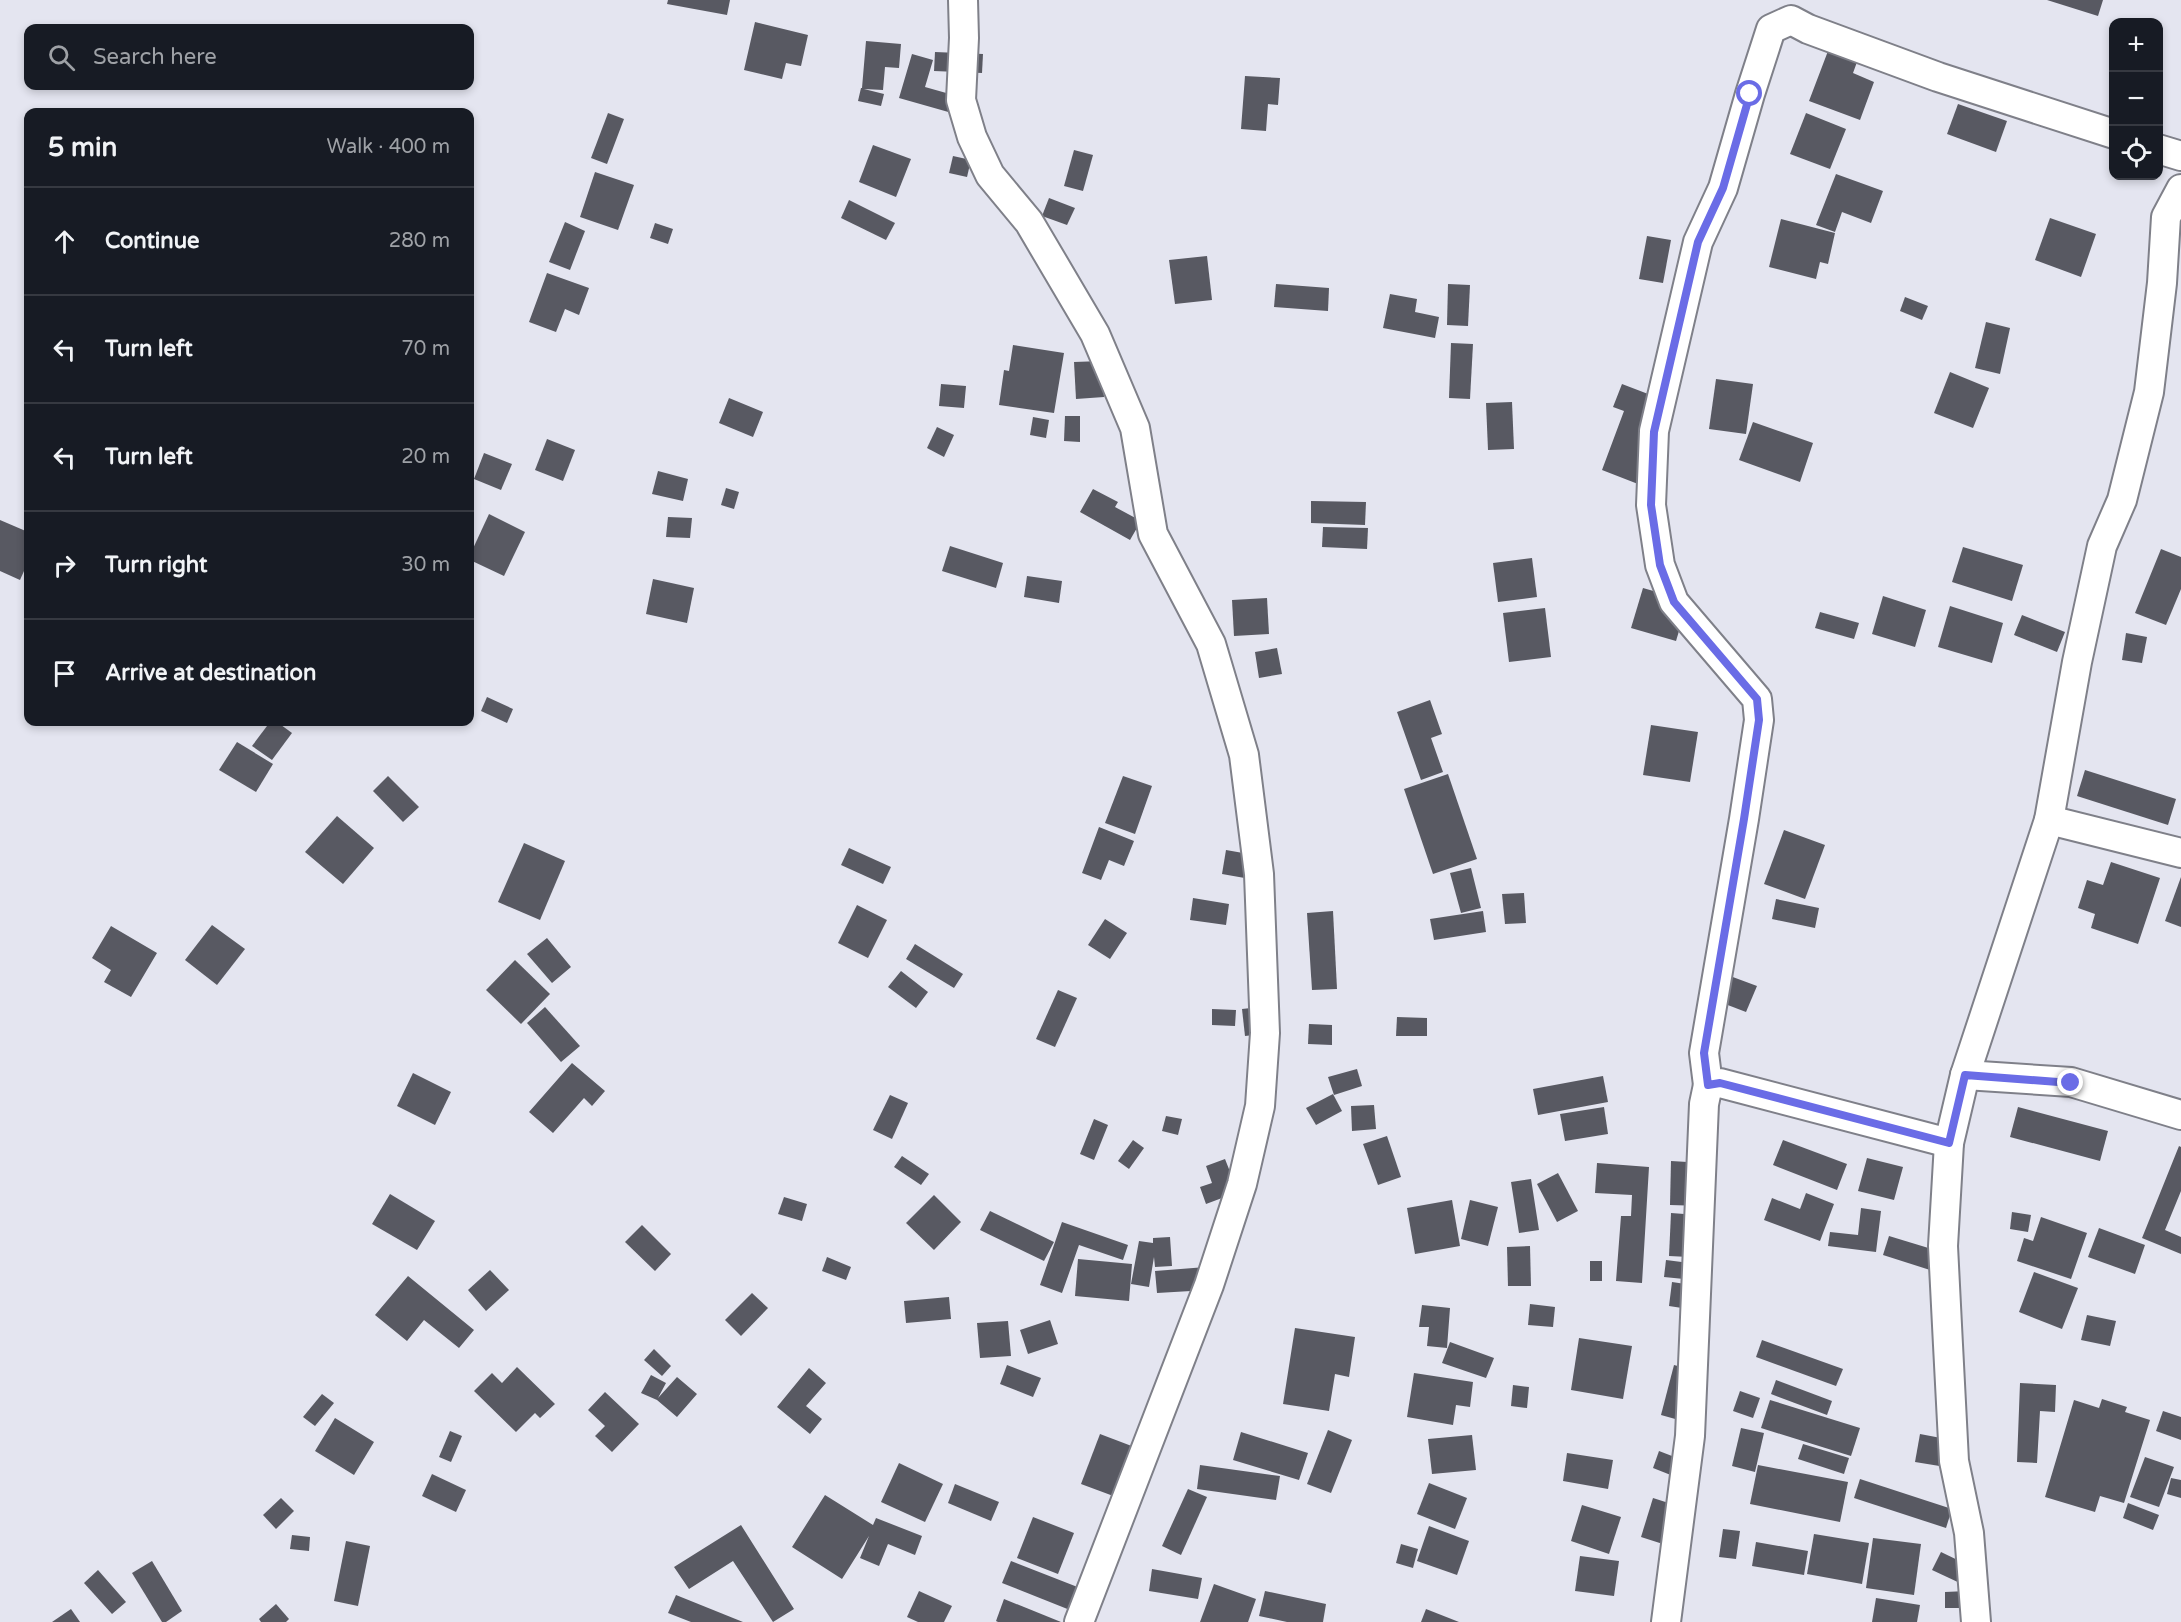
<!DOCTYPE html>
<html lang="en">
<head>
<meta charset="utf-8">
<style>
	body { margin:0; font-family:"Varela Round",sans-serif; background:#242831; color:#f1f3f6 }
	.controls { position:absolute; right:18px; top:18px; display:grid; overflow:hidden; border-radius:12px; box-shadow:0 3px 9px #0003 }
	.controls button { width:54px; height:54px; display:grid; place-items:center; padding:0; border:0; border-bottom:2px solid #363941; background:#171b24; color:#f1f3f6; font:30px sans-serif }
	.stop { position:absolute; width:18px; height:18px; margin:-14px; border:4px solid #6a6ce6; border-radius:50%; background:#fff }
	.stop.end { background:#6a6ce6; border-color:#fff; box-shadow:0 2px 6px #0008 }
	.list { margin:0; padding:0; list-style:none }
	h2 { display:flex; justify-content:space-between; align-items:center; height:78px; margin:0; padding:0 24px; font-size:26px }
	h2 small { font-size:20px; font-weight:400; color:#9ea1a6 }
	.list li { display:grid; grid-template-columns:39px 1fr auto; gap:18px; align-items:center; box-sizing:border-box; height:108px; padding:0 24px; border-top:2px solid #363941 }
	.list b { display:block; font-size:22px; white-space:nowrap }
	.list em { font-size:20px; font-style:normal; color:#9ea1a6 }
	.icon { flex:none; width:33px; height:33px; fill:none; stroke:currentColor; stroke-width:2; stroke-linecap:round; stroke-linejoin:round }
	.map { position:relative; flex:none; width:2181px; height:1622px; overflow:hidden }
	.search { position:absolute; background:#171b24; box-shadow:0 3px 9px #0003; left:24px; top:24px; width:450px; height:66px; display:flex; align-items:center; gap:15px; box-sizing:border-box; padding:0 21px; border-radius:12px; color:#9ea1a6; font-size:22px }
	.panel { position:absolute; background:#171b24; box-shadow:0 3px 9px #0003; left:24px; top:108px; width:450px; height:618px; border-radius:12px }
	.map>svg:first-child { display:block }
	.building { fill:#585962 }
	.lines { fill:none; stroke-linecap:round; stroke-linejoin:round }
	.minor-casing { stroke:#7f8089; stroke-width:32 }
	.minor { stroke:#fff; stroke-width:28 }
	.route { stroke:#6a6ce6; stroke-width:8 }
</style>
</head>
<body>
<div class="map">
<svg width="2181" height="1622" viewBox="0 0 2181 1622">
	<rect width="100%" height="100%" fill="#e4e5f0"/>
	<g class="building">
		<path d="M668,0H730L727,15L667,4Z"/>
		<path d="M2047,0H2103L2098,16Z"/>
		<path d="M755,22L808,35L801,66L786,63L782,79L744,70Z"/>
		<path d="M866,41L901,44L899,68L885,67L883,90L864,89L884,94L881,106L858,101L861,88H862Z"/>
		<path d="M1828,51L1857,62L1853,73L1874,82L1860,120L1809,101Z"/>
		<path d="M935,52L983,54L982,73L934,71Z"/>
		<path d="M912,54L933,60L925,87L971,100L966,117L899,98Z"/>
		<path d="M1245,76L1280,78L1278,105L1268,104L1266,131L1241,129Z"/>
		<path d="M1958,104L2007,121L1996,152L1947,134Z"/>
		<path d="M608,113L624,119L607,164L591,158Z"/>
		<path d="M1806,113L1846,129L1830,169L1790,154Z"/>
		<path d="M873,145L911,159L896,197L859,182Z"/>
		<path d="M1074,150L1093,155L1083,191L1064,186Z"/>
		<path d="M953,156L971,160L967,177L949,173Z"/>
		<path d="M595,172L634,185L618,230L580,217Z"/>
		<path d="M1836,174L1883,191L1871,223L1842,212L1835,232L1816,225Z"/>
		<path d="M1049,198L1075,208L1067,225L1042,216Z"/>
		<path d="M849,200L895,223L886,240L841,218Z"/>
		<path d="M2050,218L2096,234L2081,277L2035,260Z"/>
		<path d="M1781,219L1835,233L1828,264L1820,262L1816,279L1769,267Z"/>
		<path d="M565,222L585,231L570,270L549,262Z"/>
		<path d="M655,223L673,229L668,244L650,238Z"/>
		<path d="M1647,236L1671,240L1663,283L1639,279Z"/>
		<path d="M1207,256L1212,300L1175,304L1169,260Z"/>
		<path d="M547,273L589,288L579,315L565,309L556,332L529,322Z"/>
		<path d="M1276,284L1329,288L1328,311L1274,307Z"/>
		<path d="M1448,284L1470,285L1468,326L1447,325Z"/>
		<path d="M1390,294L1417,299L1415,312L1439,317L1435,338L1383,328Z"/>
		<path d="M1905,297L1928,306L1922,320L1900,311Z"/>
		<path d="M1986,322L2010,328L2000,374L1975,368Z"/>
		<path d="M1451,343L1473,344L1470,399L1449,398Z"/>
		<path d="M1013,345L1064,353L1054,413L999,405L1004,370L1009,371Z"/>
		<path d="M1102,361L1104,397L1076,399L1074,362Z"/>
		<path d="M1950,372L1989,388L1973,428L1934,413Z"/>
		<path d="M1716,379L1753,384L1746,434L1709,429Z"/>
		<path d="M941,384L966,386L964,408L939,406Z"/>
		<path d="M1622,384L1669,402L1638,484L1602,470L1624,411L1613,407Z"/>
		<path d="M729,398L763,412L753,437L719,423Z"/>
		<path d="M1512,402L1514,449L1488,450L1486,403Z"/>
		<path d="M1065,416H1080V442L1064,441Z"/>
		<path d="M1033,417L1049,420L1046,438L1030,435Z"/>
		<path d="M1753,422L1813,443L1800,482L1739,460Z"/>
		<path d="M937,427L954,435L944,457L927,448Z"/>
		<path d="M547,439L575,450L563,481L535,470Z"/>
		<path d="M484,453L512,464L501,490L474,479Z"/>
		<path d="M658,471L688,479L683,501L652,494Z"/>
		<path d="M726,488L739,492L734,509L721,505Z"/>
		<path d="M1093,489L1118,502L1115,507L1141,521L1130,540L1080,512Z"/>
		<path d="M1311,501L1366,502L1365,525L1311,523Z"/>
		<path d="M489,514L525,532L504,576L470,560V555Z"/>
		<path d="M668,517L692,518L690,538L666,537Z"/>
		<path d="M0,520L28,532V562L20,580L0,571Z"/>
		<path d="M1323,527L1368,528L1367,549L1322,547Z"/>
		<path d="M950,546L1003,563L996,588L942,571Z"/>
		<path d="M1963,547L2023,565L2012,601L1952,582Z"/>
		<path d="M2161,549L2181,557V589L2166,625L2135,613Z"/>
		<path d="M1532,558L1537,597L1498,602L1493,563Z"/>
		<path d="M1027,576L1062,581L1059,603L1024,597Z"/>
		<path d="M653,579L694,588L687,623L646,614Z"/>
		<path d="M1643,588L1688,601L1676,641L1631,628Z"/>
		<path d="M1883,596L1926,610L1915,647L1872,634Z"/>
		<path d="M1267,598L1269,634L1234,636L1232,600Z"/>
		<path d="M1950,606L2003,623L1992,663L1938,647Z"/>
		<path d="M1545,608L1551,657L1509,662L1503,613Z"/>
		<path d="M1820,612L1859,623L1854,639L1815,628Z"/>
		<path d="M2022,615L2065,632L2057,652L2014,635Z"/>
		<path d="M2126,633L2147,637L2142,663L2122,660Z"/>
		<path d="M1277,648L1282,674L1259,678L1255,652Z"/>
		<path d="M487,697L513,709L507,723L481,711Z"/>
		<path d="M1430,700L1442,734L1431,738L1443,772L1421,780L1397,712Z"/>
		<path d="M270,722H277L292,733L272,760L252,746Z"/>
		<path d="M1651,725L1698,732L1690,782L1643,775Z"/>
		<path d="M237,742L273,764L256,792L219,770Z"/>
		<path d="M2085,770L2176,799L2168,825L2077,796Z"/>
		<path d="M1448,774L1477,859L1433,874L1404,789Z"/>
		<path d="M388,776L419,807L403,822L373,791Z"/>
		<path d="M1123,776L1152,786L1135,834L1105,823Z"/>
		<path d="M337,816L374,848L343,884L305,852Z"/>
		<path d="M1099,827L1134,841L1124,866L1109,860L1101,880L1082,873Z"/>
		<path d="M1784,830L1825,845L1805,899L1764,884Z"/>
		<path d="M524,843L565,861L540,920L498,902Z"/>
		<path d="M849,848L891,867L883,884L841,865Z"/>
		<path d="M1226,850L1260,856L1256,880L1222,874Z"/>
		<path d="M2111,862L2160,878L2138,944L2091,928L2095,914L2078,908L2087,880L2103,885Z"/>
		<path d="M1471,868L1481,908L1461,913L1450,873Z"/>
		<path d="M2181,877V927L2165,921Z"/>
		<path d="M1524,893L1526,923L1505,924L1502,894Z"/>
		<path d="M1193,898L1229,904L1226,925L1190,920Z"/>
		<path d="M1776,899L1819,908L1815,928L1772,919Z"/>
		<path d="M857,905L887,920L868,958L838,943Z"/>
		<path d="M1333,911L1337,989L1312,990L1307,913Z"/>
		<path d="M1483,911L1486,932L1434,940L1430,919Z"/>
		<path d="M1105,919L1127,933L1110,959L1088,945Z"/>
		<path d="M212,925L245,949L217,985L185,960Z"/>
		<path d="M111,926L157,953L131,997L104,982L111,970L92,958Z"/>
		<path d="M547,938L571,967L552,983L527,954Z"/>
		<path d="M915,944L963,974L954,988L906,959Z"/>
		<path d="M515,960L550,994L521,1024L486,990Z"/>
		<path d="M901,971L928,992L916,1008L888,987Z"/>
		<path d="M1722,973L1757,986L1746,1012L1712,999Z"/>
		<path d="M1058,990L1077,998L1055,1047L1036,1039Z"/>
		<path d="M545,1007L580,1046L561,1062L527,1023Z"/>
		<path d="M1260,1007L1263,1034L1245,1036L1242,1009Z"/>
		<path d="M1212,1009L1236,1010L1235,1026L1212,1025Z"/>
		<path d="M1397,1017L1427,1018V1036H1396Z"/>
		<path d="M1309,1024L1332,1025V1045L1308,1044Z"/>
		<path d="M572,1063L605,1091L592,1106L584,1098L553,1133L529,1112Z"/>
		<path d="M1357,1069L1362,1086L1334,1095L1328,1077Z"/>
		<path d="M413,1073L451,1092L435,1125L397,1106Z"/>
		<path d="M1603,1076L1608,1102L1538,1115L1533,1089Z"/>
		<path d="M1333,1094L1342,1111L1316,1125L1306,1108Z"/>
		<path d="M890,1095L908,1103L892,1139L873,1130Z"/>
		<path d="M1374,1105L1376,1129L1352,1131L1351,1106Z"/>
		<path d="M1604,1107L1608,1134L1565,1141L1560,1114Z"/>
		<path d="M2018,1107L2108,1131L2100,1161L2010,1137Z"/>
		<path d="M1166,1116L1182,1119L1178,1135L1162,1131Z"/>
		<path d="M1094,1119L1108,1125L1094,1160L1080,1154Z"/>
		<path d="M1387,1136L1401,1177L1378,1185L1363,1144Z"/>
		<path d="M1133,1140L1144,1148L1129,1169L1118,1161Z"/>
		<path d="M1783,1140L1847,1164L1837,1190L1773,1165Z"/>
		<path d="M2179,1146L2181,1147V1191L2165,1230L2181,1237V1254L2142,1238Z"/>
		<path d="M902,1156L929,1174L921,1185L894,1167Z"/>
		<path d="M1867,1158L1903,1167L1894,1200L1858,1191Z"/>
		<path d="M1225,1159L1238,1192L1206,1204L1200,1187L1212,1183L1206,1166Z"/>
		<path d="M1671,1161L1704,1163L1703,1206L1670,1205Z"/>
		<path d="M1597,1163L1649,1167L1642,1283L1616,1281L1621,1216H1631L1632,1195L1595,1193Z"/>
		<path d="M1558,1173L1578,1211L1557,1222L1537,1184Z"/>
		<path d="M1531,1179L1539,1230L1519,1233L1511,1182Z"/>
		<path d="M1806,1193L1834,1204L1820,1241L1764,1220L1772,1198L1800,1209Z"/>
		<path d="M390,1194L435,1221L417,1250L372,1224Z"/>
		<path d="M934,1195L961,1222L934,1250L906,1223Z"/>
		<path d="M784,1197L807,1204L802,1221L778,1214Z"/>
		<path d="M1452,1200L1460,1246L1415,1254L1407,1208Z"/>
		<path d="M1470,1200L1498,1207L1488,1246L1461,1239Z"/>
		<path d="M1861,1208L1881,1211L1876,1252L1828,1246L1830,1232L1858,1235Z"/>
		<path d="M990,1211L1054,1242L1044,1261L980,1230Z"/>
		<path d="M2012,1212L2031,1215L2028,1232L2010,1229Z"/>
		<path d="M1671,1213L1711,1216L1709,1258L1669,1256Z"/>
		<path d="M2041,1217L2087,1233L2071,1279L2017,1261L2024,1238L2033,1241Z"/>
		<path d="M1062,1222L1128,1245L1123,1260L1079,1245L1062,1293L1040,1285Z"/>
		<path d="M642,1225L671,1254L655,1271L625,1242Z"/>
		<path d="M2099,1228L2145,1245L2135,1274L2088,1257Z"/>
		<path d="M1889,1236L1958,1257L1952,1277L1883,1255Z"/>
		<path d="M1170,1237L1172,1266L1155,1267L1154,1257L1149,1287L1131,1284L1139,1241L1153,1243V1238Z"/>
		<path d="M1530,1246L1531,1286H1508L1507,1247Z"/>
		<path d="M827,1257L851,1267L846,1280L822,1271Z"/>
		<path d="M1078,1259L1132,1264L1129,1301L1075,1296Z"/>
		<path d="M1666,1260L1705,1265L1704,1281L1664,1277Z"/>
		<rect x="1590" y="1261" width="12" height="20"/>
		<path d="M1206,1267L1208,1290L1157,1293L1155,1271Z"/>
		<path d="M490,1270L509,1290L486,1311L468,1290Z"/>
		<path d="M2034,1272L2078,1288L2062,1329L2019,1312Z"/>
		<path d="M408,1276L474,1330L459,1348L424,1320L407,1341L375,1315Z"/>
		<path d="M1672,1282L1712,1288L1708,1312L1669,1306Z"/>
		<path d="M752,1293L768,1308L741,1336L725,1320Z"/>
		<path d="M949,1297L951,1319L906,1323L904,1301Z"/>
		<path d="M1530,1304L1555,1307L1553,1327L1528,1325Z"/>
		<path d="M1422,1305L1450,1308L1447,1348L1427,1346L1429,1327H1419Z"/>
		<path d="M2087,1315L2116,1321L2110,1346L2081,1340Z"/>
		<path d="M1050,1320L1058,1344L1028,1354L1020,1330Z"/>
		<path d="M1008,1321L1011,1356L980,1358L977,1323Z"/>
		<path d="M1295,1328L1355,1337L1349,1377L1335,1374L1329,1411L1283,1404Z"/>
		<path d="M1579,1338L1632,1346L1623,1399L1571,1390Z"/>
		<path d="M1762,1340L1843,1369L1836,1386L1756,1357Z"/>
		<path d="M1450,1342L1494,1358L1486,1378L1442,1363Z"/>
		<path d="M654,1349L671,1366L662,1376L644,1360Z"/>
		<path d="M1007,1365L1041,1378L1033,1397L1000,1384Z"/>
		<path d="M1674,1365L1707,1374L1693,1424L1661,1415Z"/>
		<path d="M517,1367L555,1404L540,1418L535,1413L516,1432L474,1391L492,1373L502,1383Z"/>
		<path d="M809,1368L826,1383L806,1406L822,1419L810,1434L777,1407Z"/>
		<path d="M1414,1373L1473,1382L1470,1407L1456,1405L1453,1425L1407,1417Z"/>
		<path d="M651,1375L666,1383L658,1398L677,1377L697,1394L677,1417L657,1400L641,1393Z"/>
		<path d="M1776,1380L1832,1401L1827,1415L1771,1394Z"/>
		<path d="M2020,1383L2056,1385L2055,1412L2040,1411L2037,1463L2017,1462Z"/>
		<path d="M1513,1385L1529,1387L1527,1408L1511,1406Z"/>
		<path d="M1740,1391L1760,1398L1753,1418L1733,1411Z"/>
		<path d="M605,1392L639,1424L612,1452L595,1436L605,1426L588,1410Z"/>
		<path d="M322,1394L334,1403L315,1426L303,1417Z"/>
		<path d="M2102,1399L2127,1407L2125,1412L2150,1420L2124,1503L2100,1496L2095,1512L2045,1497L2074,1400L2099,1408Z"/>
		<path d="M1770,1400L1860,1428L1851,1456L1761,1428Z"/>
		<path d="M2163,1411L2181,1417V1440L2156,1431Z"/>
		<path d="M335,1418L374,1442L354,1475L315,1451Z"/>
		<path d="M1741,1428L1764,1433L1755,1472L1732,1466Z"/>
		<path d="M1328,1430L1352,1440L1331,1493L1307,1484Z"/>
		<path d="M450,1431L462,1436L451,1462L439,1457Z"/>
		<path d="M1241,1432L1308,1453L1299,1480L1233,1460Z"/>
		<path d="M1100,1434L1150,1453L1116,1497L1081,1484Z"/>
		<path d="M1920,1434L1962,1442L1958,1469L1915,1462Z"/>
		<path d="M1472,1435L1476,1470L1432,1474L1428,1439Z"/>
		<path d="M1803,1444L1849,1458L1844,1474L1798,1459Z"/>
		<path d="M1659,1451L1698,1466L1691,1483L1653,1468Z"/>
		<path d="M1567,1453L1613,1460L1608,1489L1563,1481Z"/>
		<path d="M2145,1457L2174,1467L2159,1507L2130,1497Z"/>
		<path d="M899,1463L943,1484L925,1522L881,1502Z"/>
		<path d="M1200,1465L1280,1476L1276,1500L1197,1489Z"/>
		<path d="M1758,1465L1848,1482L1840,1522L1750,1504Z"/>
		<path d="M432,1474L466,1490L456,1512L422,1496Z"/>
		<path d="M2171,1478L2181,1480V1498L2167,1494Z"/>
		<path d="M1860,1479L1952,1509L1946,1528L1854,1498Z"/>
		<path d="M1429,1483L1467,1498L1455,1529L1417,1514Z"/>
		<path d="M955,1484L999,1502L991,1521L948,1503Z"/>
		<path d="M1188,1489L1207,1497L1181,1555L1162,1546Z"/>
		<path d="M825,1495L873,1525L876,1518L922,1536L915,1555L888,1544L879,1566L860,1558L869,1536L842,1579L792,1547Z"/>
		<path d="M281,1498L294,1511L276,1529L263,1515Z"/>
		<path d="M1653,1498L1678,1506L1666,1545L1641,1537Z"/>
		<path d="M2128,1503L2159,1515L2153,1530L2123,1518Z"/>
		<path d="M1582,1505L1621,1517L1609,1554L1571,1541Z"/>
		<path d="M1033,1517L1074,1533L1058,1574L1017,1558Z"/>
		<path d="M741,1525L794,1609L773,1622L733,1561L689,1589L674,1567Z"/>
		<path d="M1429,1526L1469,1541L1457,1575L1417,1561Z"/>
		<path d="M1723,1529L1740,1531L1736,1559L1719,1557Z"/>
		<path d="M1814,1534L1869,1543L1862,1584L1807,1574Z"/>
		<path d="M292,1535L310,1537L309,1551L290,1549Z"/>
		<path d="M1873,1538L1921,1544L1914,1595L1866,1588Z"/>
		<path d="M346,1541L370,1546L358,1606L334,1601Z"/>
		<path d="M1756,1542L1808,1551L1804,1575L1752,1566Z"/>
		<path d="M1401,1544L1418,1549L1413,1568L1396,1563Z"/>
		<path d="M1941,1552L1970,1566L1962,1584L1932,1570Z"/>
		<path d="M1580,1556L1619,1561L1614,1596L1575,1591Z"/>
		<path d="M152,1561L182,1611L166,1622H162L132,1573Z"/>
		<path d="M1011,1561L1098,1595L1090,1618L1002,1583Z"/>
		<path d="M1152,1569L1202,1578L1198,1599L1149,1591Z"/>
		<path d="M98,1570L126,1602L112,1614L84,1583Z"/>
		<path d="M1214,1584L1256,1599L1248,1622H1200Z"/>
		<path d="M919,1591L952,1606L944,1622H918L907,1617Z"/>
		<path d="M1265,1591L1326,1604L1323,1622H1287L1259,1616Z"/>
		<path d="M1967,1591V1608H1945V1592Z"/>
		<path d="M676,1595L743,1622H691L668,1613Z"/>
		<path d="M1876,1598L1920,1605L1917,1622H1872Z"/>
		<path d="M1004,1599L1061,1622H998L996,1621Z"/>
		<path d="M276,1604L289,1619L286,1622H261L259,1619Z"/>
		<path d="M71,1609L80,1622H52Z"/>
		<path d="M1426,1609L1459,1622H1421Z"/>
	</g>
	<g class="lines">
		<defs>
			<g id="minor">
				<path d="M963,0L964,38L961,100L972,137L990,175L1029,222L1095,334L1135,428L1153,534L1211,644L1244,755L1259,874L1265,1033L1260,1106L1242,1184L1209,1285L1079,1622"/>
				<path d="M2158,149L2181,156"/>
				<path d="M2049,820L2181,853"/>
				<path d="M1965,1075L2071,1082L2181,1115"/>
				<path d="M1949,1143L1720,1083L1708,1085L1704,1053L1744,819L1759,720L1757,699L1674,602L1660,565L1651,505L1654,431L1698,242L1723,188L1750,94L1771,29L1791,20L1808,29L1938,77L2114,134"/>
				<path d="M1666,1622L1690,1436L1704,1104L1708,1085"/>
				<path d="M1976,1622L1969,1533L1954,1461L1948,1345L1943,1246L1949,1143L1965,1075L2049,820L2077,662L2102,546L2122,500L2149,392L2162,283L2166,217L2181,189"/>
			</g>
		</defs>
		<use href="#minor" class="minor-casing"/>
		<use href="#minor" class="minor"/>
	</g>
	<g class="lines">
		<path class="route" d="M1750,94L1723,188L1698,242L1654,432L1651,505L1660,565L1674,602L1757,699L1759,720L1744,819L1704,1053L1708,1085L1720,1083L1949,1143L1965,1075L2071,1083"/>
	</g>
</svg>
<div class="controls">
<button>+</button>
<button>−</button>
<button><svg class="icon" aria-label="locate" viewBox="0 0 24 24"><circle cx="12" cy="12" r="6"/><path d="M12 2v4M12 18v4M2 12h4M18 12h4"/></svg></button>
</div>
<div class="stop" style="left:1750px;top:94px"></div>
<div class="stop end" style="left:2071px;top:1083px"></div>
<div class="search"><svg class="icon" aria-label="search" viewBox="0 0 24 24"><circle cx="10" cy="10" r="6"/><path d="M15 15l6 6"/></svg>Search here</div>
<section class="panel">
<h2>5 min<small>Walk · 400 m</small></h2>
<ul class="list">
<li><svg class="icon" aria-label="ahead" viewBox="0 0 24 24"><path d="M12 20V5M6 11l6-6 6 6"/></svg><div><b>Continue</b></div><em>280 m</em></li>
<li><svg class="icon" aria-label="left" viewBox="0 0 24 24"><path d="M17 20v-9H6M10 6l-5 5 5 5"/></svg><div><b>Turn left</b></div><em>70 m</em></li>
<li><svg class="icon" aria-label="left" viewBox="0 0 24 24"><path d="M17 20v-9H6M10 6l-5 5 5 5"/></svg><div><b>Turn left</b></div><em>20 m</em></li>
<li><svg class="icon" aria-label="right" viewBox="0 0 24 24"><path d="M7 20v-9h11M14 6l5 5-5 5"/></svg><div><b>Turn right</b></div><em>30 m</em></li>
<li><svg class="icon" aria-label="arrive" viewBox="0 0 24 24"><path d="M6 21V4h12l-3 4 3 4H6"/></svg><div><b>Arrive at destination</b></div></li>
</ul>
</section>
</div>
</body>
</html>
